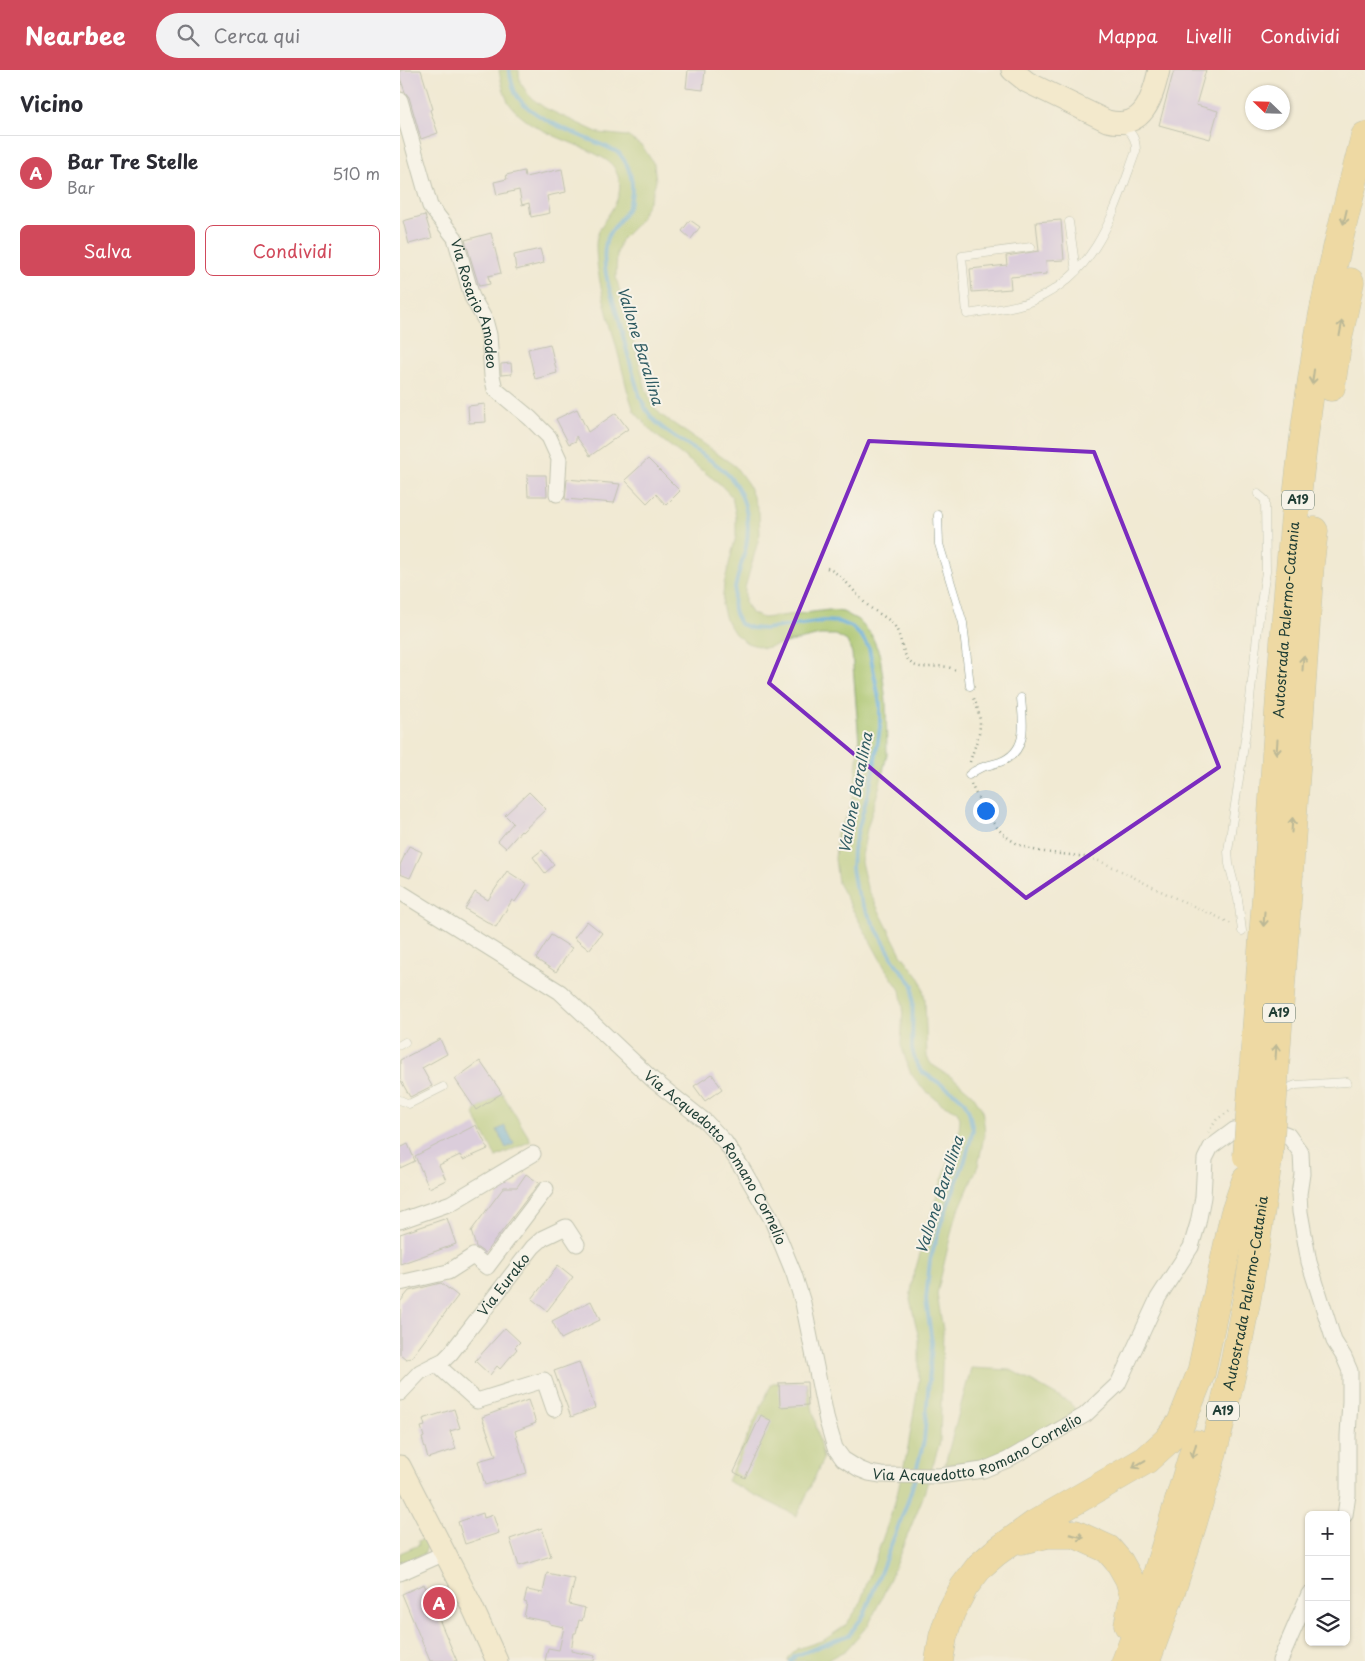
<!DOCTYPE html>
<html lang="it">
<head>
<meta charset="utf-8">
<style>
	body { margin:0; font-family:"Playpen Sans",sans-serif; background:#f2f2f3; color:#2b2b33 }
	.controls { position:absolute; right:15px; bottom:15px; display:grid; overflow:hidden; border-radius:8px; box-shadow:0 1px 4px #0004 }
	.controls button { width:45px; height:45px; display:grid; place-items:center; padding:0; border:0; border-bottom:1px solid #e1e1e2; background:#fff; color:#2b2b33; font:25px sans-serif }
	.compass { position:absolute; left:845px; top:15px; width:45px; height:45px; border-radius:50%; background:#fff; box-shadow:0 1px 4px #0004; rotate:293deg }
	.you { position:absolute; left:585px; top:740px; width:18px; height:18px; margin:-12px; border:4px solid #fff; border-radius:50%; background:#1a73e8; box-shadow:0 0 0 8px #1a73e833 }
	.badge { display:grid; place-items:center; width:32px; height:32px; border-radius:50%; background:#d1495b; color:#fff; font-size:16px; font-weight:700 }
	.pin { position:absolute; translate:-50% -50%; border:2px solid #fff; box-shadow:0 1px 5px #0006 }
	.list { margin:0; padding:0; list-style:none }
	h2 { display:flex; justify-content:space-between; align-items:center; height:65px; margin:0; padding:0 20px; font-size:21px }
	h2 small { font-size:16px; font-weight:400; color:#7c7c81 }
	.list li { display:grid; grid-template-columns:32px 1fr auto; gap:15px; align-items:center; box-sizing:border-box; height:75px; padding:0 20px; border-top:1px solid #e1e1e2 }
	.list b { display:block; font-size:19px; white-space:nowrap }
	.list p { margin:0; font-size:16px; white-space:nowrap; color:#7c7c81 }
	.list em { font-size:16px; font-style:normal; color:#7c7c81 }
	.actions { display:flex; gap:10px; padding:15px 20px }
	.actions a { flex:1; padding:11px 0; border:1px solid #d1495b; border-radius:8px; text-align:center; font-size:18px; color:#d1495b }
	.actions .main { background:#d1495b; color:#fff }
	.icon { flex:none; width:28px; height:28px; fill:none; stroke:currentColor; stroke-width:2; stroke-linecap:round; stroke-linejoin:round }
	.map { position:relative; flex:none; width:965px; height:1591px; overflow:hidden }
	header { display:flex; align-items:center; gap:30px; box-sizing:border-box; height:70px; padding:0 25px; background:#d1495b; color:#fff }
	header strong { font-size:24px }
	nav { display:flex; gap:28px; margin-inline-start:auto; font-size:18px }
	.search { width:350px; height:45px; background:#f2f2f3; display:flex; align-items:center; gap:12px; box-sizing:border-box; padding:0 18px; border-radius:28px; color:#7c7c81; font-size:19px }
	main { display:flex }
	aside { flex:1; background:#fff }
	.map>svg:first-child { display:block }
	.green { fill:#a7c269; stroke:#63804e }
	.water { fill:#57a4d0; stroke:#3b7082 }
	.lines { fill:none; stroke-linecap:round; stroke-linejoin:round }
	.stream { stroke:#57a4d0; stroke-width:4 }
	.building { fill:#c1aae5 }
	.lane-casing { stroke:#889484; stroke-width:9 }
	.street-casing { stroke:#889484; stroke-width:17 }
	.secondary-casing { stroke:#889484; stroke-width:23 }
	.highway-casing { stroke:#889484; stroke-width:29 }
	.path { stroke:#889484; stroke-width:2.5; stroke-dasharray:1 4; stroke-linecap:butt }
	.lane { stroke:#fff; stroke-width:8 }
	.street { stroke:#fff; stroke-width:15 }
	.secondary { stroke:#f7e8c3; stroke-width:21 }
	.highway { stroke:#eac669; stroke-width:28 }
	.highway-bridge-casing { stroke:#889484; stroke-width:29; stroke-linecap:butt }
	.highway-bridge { stroke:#eac669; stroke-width:28 }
	.oneway { stroke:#7a7b4c }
	.marked { fill:none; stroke:#7b2cbf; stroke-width:4; stroke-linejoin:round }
	.labels { text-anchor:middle; stroke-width:4; stroke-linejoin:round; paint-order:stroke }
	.shield { fill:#f7f3e8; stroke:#60746a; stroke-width:1 }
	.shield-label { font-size:12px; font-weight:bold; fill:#1f3d34 }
	.street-label { font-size:14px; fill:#1f3d34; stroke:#f7f3e8 }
	.water-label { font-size:15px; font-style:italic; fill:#305c63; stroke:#f7f3e8 }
</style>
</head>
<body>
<header>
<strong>Nearbee</strong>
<div class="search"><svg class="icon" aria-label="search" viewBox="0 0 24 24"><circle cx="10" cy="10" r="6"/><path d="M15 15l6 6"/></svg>Cerca qui</div>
<nav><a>Mappa</a><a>Livelli</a><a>Condividi</a></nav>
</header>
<main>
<aside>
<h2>Vicino<small></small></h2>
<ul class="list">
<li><span class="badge">A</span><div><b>Bar Tre Stelle</b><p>Bar</p></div><em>510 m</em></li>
</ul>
<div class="actions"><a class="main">Salva</a><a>Condividi</a></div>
</aside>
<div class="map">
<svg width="965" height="1591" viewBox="0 0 965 1591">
	<rect width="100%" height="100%" fill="#f7f3e8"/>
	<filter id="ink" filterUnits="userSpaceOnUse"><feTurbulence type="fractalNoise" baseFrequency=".02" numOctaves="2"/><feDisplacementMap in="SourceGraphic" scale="10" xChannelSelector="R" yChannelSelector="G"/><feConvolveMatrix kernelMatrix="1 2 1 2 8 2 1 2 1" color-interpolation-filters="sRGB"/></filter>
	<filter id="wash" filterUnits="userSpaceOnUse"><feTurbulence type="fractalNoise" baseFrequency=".0096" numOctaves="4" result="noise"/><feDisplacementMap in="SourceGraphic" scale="20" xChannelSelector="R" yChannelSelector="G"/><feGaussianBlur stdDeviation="1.12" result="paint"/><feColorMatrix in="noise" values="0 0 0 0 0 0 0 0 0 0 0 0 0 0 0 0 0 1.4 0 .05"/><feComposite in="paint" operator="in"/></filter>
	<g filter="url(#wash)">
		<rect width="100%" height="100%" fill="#f1ead3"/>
		<g class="green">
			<path d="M99,0H119L120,12L130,27L145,38L199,63L227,66L243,77L254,94L256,111L250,129L238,153L221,170L217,183L216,207L246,319L252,334L261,345L335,396L348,414L359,442L360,464L345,518V532L351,543L363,548L429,540L443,542L458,550L471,564L480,585L486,631L487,685L479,718L467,759L461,792L467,817L501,884L521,910L525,929L527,987L531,994L556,1010L573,1025L582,1039L585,1061L578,1096L554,1151L537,1224L543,1260L540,1372L523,1427L484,1523L469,1554L446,1580L425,1591H388L389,1587L397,1579L424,1570L445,1556L459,1536L494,1436L507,1383L519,1311V1269L510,1229L513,1208L537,1124L559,1061L560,1048L557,1041L542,1034L520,1016L510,1002L501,975L503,937L500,920L485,898L438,813L435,789L437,763L449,742L454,718L459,672L452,583L447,571L436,565H420L364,578L347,573L335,564L326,550L322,535L324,514L336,466V447L332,427L320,414L253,363L234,341L228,323C222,298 215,272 208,246C202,223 196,199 196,175C196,148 231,133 216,101C212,91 199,86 190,81C164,69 129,59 111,36C104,27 101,11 99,0Z"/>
			<path d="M102,1023L131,1071L96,1087L74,1045L76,1040Z"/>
			<path d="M571,1298L611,1300L670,1333L679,1343L583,1395L545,1394Z"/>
			<path d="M407,1312L423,1389L397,1446L327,1411L372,1313Z"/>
			<path d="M23,1469L27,1477L24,1484L0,1493V1483L19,1475L18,1471Z"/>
		</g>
		<path class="water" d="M105,1056L114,1074L106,1078L97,1060Z"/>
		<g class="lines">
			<g class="stream">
				<path d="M109,0C111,9 112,18 117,26C134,52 191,68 219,83C233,100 237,123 225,143C219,153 209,160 206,172C200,197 212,226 219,250C225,275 232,300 239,324C243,335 248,345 257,353C283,378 329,391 342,427C348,442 349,461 346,477C342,495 329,526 335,544C336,547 339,551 340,554L351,558L365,559L424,551L440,552L452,557L462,567L469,578L480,634V658L473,703L453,780L452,798L455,816L462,833L496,894L513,915L512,979L515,990L521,1001L556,1024L564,1031L569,1042L573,1060L565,1090L542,1150L530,1190L526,1230L532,1273L524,1371L516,1401"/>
				<path d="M391,1591L395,1586L449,1565L464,1545L508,1431L515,1408"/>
			</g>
		</g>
		<g id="blocks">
			<g class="building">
				<path d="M0,0H21L33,39L30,40L38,63L21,69L9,27L5,22L0,8Z"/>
				<path d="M288,0H305L303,20L286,18Z"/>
				<path d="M774,0H806L796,35L818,41L810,69L759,55Z"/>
				<path d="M162,99L166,122L147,126L150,143L131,147L129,133L122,135L119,120L97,125L94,112L107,109L106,105L124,101L125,107Z"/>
				<path d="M25,145L32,168L9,174L3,151Z"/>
				<path d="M290,150L300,157L291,169L282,161Z"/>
				<path d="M661,150L664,190L646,191L647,204L610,207L611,219L572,222L570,199L607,195L606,186L639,181L636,152Z"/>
				<path d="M91,163L101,203L88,206L90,214L79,216L65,170Z"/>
				<path d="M140,179L144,193L116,200L114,185Z"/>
				<path d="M150,274L157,303L135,309L128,279Z"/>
				<path d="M111,293L112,304L101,305V294Z"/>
				<path d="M85,334L86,352L69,353L68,336Z"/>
				<path d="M177,339L188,362L216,343L228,359L190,386L176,366V371L169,374L156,349Z"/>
				<path d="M248,389L280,421L266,435L256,424L247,433L225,410Z"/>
				<path d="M127,405H146L147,426H128Z"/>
				<path d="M167,409L220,414L214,433L165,429Z"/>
				<path d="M129,722L146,739L122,762L121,761L106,778L98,771L113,753L105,745Z"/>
				<path d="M9,776L22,782L10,808L0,804V795Z"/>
				<path d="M142,780L154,795L145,803L133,787Z"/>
				<path d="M107,801L127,814L115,832L112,830L96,857L65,839L75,822L88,830Z"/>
				<path d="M187,851L202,863L189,880L174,868Z"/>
				<path d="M151,865L172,878L156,902L136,889Z"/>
				<path d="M40,969L47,984L22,998L32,1016L10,1027L0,1009V990Z"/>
				<path d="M80,991L102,1023L76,1040L55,1009Z"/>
				<path d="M312,1004L322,1019L305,1031L294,1016Z"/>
				<path d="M76,1055L88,1079L63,1090L60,1085L39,1095L46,1110L29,1118L15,1086Z"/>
				<path d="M8,1074L15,1091L0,1098V1078Z"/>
				<path d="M126,1104L139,1113L85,1183L76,1177L71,1161L104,1117H117Z"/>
				<path d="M47,1148L56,1174L0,1194V1164Z"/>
				<path d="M158,1195L173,1207L147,1241L132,1229Z"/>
				<path d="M41,1213L58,1226L11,1288L6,1289L0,1284V1232L9,1221Z"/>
				<path d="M191,1231L200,1250L161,1269L152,1251Z"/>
				<path d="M105,1258L120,1272L115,1277L117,1279L100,1299L97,1296L90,1305L75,1291Z"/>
				<path d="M179,1292L195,1338L171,1347L154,1301Z"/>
				<path d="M407,1312L408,1335L380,1337L379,1313Z"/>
				<path d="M128,1330L136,1353L115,1361L127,1403L85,1415L78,1391L96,1386L82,1347Z"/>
				<path d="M54,1339L60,1358L50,1361L56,1379L28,1388L22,1368L24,1367L21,1357L25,1356L23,1349Z"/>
				<path d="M361,1345L372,1351L345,1408L334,1402Z"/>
				<path d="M83,1443L84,1448L93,1445L99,1463L65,1474L58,1452Z"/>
				<path d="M142,1458L151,1486L119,1496L110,1469Z"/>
				<path d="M147,1503L175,1509L169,1534L185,1538L182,1551L179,1550L176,1563H174L171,1581L195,1586L194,1591H145L148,1578L159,1580L164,1557L150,1554V1552L124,1547L127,1533L124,1532L127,1520L143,1523Z"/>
				<path d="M24,1514L57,1591H30L2,1524Z"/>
			</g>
		</g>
	</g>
	<g filter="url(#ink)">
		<use href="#blocks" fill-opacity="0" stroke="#889484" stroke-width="1"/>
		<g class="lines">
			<defs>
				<g id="lane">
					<path d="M669,152L676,201"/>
					<path d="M631,177L562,186L567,244C588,240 613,239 634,230C698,203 714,141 736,81C736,70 733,63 723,57"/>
					<path d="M538,445L539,474L563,553L570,616"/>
					<path d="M569,705C580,696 587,696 600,692C629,681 623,653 621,628"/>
					<path d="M842,861L838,829L829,794L828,781L847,656L860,539L866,502L865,430L858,424"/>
					<path d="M0,975L5,972"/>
					<path d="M878,1022L896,1015L947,1012"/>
					<path d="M0,1030L9,1034L43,1017"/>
				</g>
				<g id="street">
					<path id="s1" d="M0,30L30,136L55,168L72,227L85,250L89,265L92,306L95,319L130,348L149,367L159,389L157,424"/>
					<path id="s2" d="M0,822L160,922L253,1010L306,1052L325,1072L342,1098L371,1148L394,1204L403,1233L427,1351L435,1378L443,1389L459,1399L469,1403L481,1405L539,1406L583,1400L607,1390L685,1345L718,1314L758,1228L791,1177L798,1153L803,1127L805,1089L811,1077L834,1060L857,1057L872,1059L888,1065L901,1083L902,1104L899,1124L900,1142L909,1192L934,1271L944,1287L950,1301V1331L948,1366V1425L945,1445"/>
					<path d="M0,1151L51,1133L133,1084"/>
					<path d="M0,1213L48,1202L73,1186L87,1197L146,1119"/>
					<path d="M36,1294L77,1331L144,1310L154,1339"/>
					<path id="s3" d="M0,1323L20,1302L44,1290L51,1283L133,1177L143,1168L166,1157L177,1174"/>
					<path d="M0,1503L45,1483"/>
					<path d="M880,1591L909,1524"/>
				</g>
				<g id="secondary">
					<path d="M612,0L627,12L707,51C744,60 752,29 759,0"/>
					<path d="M0,1396L70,1532L97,1591"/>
				</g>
				<g id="highway">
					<path d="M931,317L938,269L950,212"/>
					<path id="s4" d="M868,800C881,622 889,442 919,265C931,198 948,132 965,66"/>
					<path d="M889,804L910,493L914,461"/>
					<path d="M621,1470L647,1464H675L708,1479L720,1493L729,1509L734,1526L728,1555"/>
					<path d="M539,1591L543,1567L551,1542L564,1517L580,1496L595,1483L635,1454L746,1390L767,1371L781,1353L801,1303L834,1145L846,1110"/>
					<path d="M726,1591L751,1524L796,1374"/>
					<path id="s5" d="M746,1591C790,1475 824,1355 846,1233C855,1183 862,1133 869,1083"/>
				</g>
			</defs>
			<use href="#lane" class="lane-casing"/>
			<use href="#street" class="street-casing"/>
			<use href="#secondary" class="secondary-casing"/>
			<use href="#highway" class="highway-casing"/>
			<g class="path">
				<path d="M427,498C446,506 456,527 472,539C479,544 488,548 494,555C502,566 501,584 511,593C525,604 541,589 558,602"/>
				<path d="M570,692C574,676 583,662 579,645C578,638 575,632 573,625"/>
				<path d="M571,714C587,747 601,774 639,781C659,785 680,784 699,791C722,800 743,813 765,823C787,834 810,842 831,854"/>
				<path d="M808,1063L817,1049L830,1041"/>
			</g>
			<use href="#lane" class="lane"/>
			<use href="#street" class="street"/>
			<use href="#secondary" class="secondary"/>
			<use href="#highway" class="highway"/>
			<defs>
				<g id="highway-bridge">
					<path d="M869,1083L889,804"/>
					<path d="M847,1086L868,800"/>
				</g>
			</defs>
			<use href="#highway-bridge" class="highway-bridge-casing"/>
			<use href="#highway-bridge" class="highway-bridge"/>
		</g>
		<defs><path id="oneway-shaft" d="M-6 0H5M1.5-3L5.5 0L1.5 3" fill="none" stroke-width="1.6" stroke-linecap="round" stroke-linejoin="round" transform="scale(1.25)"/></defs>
		<g class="oneway">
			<use href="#oneway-shaft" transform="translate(945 147) rotate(103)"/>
			<use href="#oneway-shaft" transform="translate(941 258) rotate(-79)"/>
			<use href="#oneway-shaft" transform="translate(913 307) rotate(98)"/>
			<use href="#oneway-shaft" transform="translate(903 593) rotate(-86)"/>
			<use href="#oneway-shaft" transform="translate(877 677) rotate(94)"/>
			<use href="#oneway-shaft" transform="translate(892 755) rotate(-86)"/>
			<use href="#oneway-shaft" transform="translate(864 849) rotate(94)"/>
			<use href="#oneway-shaft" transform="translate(876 982) rotate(-86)"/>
			<use href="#oneway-shaft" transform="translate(794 1381) rotate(106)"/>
			<use href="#oneway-shaft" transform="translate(739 1394) rotate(149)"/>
			<use href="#oneway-shaft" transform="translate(677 1466) rotate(14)"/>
		</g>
	</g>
	<path d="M0 0H965V1591H0ZM469,371L694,382L819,697L626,828L369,613Z" fill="#f1ead3" fill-opacity=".55" fill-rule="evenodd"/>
	<path class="marked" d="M469,371L694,382L819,697L626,828L369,613Z"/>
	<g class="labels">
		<g class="shield">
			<rect x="882" y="420.5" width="32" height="19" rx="4"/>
			<rect x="863" y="933.5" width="32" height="19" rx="4"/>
			<rect x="807" y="1331.5" width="32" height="19" rx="4"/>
		</g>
		<g class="shield-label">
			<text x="898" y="434">A19</text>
			<text x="879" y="947">A19</text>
			<text x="823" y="1345">A19</text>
		</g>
		<g class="street-label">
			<text dy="5" stroke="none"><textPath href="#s1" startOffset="220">Via Rosario Amodeo</textPath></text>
			<text dy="5" stroke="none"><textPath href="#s4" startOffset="251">Autostrada Palermo-Catania</textPath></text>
			<text dy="5" stroke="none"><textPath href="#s2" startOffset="418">Via Acquedotto Romano Cornelio</textPath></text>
			<text dy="5" stroke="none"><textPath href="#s3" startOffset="152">Via Eurako</textPath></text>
			<text dy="5" stroke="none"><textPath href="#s5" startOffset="382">Autostrada Palermo-Catania</textPath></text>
			<text dy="5" stroke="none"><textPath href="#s2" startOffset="898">Via Acquedotto Romano Cornelio</textPath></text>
		</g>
		<g class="water-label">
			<text transform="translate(240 276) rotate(73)" y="5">Vallone Barallina</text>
			<text transform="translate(456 723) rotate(-79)" y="5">Vallone Barallina</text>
			<text transform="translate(540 1125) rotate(-72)" y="5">Vallone Barallina</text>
		</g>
	</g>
</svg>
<div class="controls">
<button>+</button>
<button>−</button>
<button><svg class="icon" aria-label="layers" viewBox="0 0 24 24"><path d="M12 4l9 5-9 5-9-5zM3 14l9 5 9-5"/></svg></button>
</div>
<svg class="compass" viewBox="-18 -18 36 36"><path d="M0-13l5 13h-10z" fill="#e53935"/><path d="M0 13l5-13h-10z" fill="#7c7c81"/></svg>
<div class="you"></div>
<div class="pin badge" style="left:39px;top:1533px">A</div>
</div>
</main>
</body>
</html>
